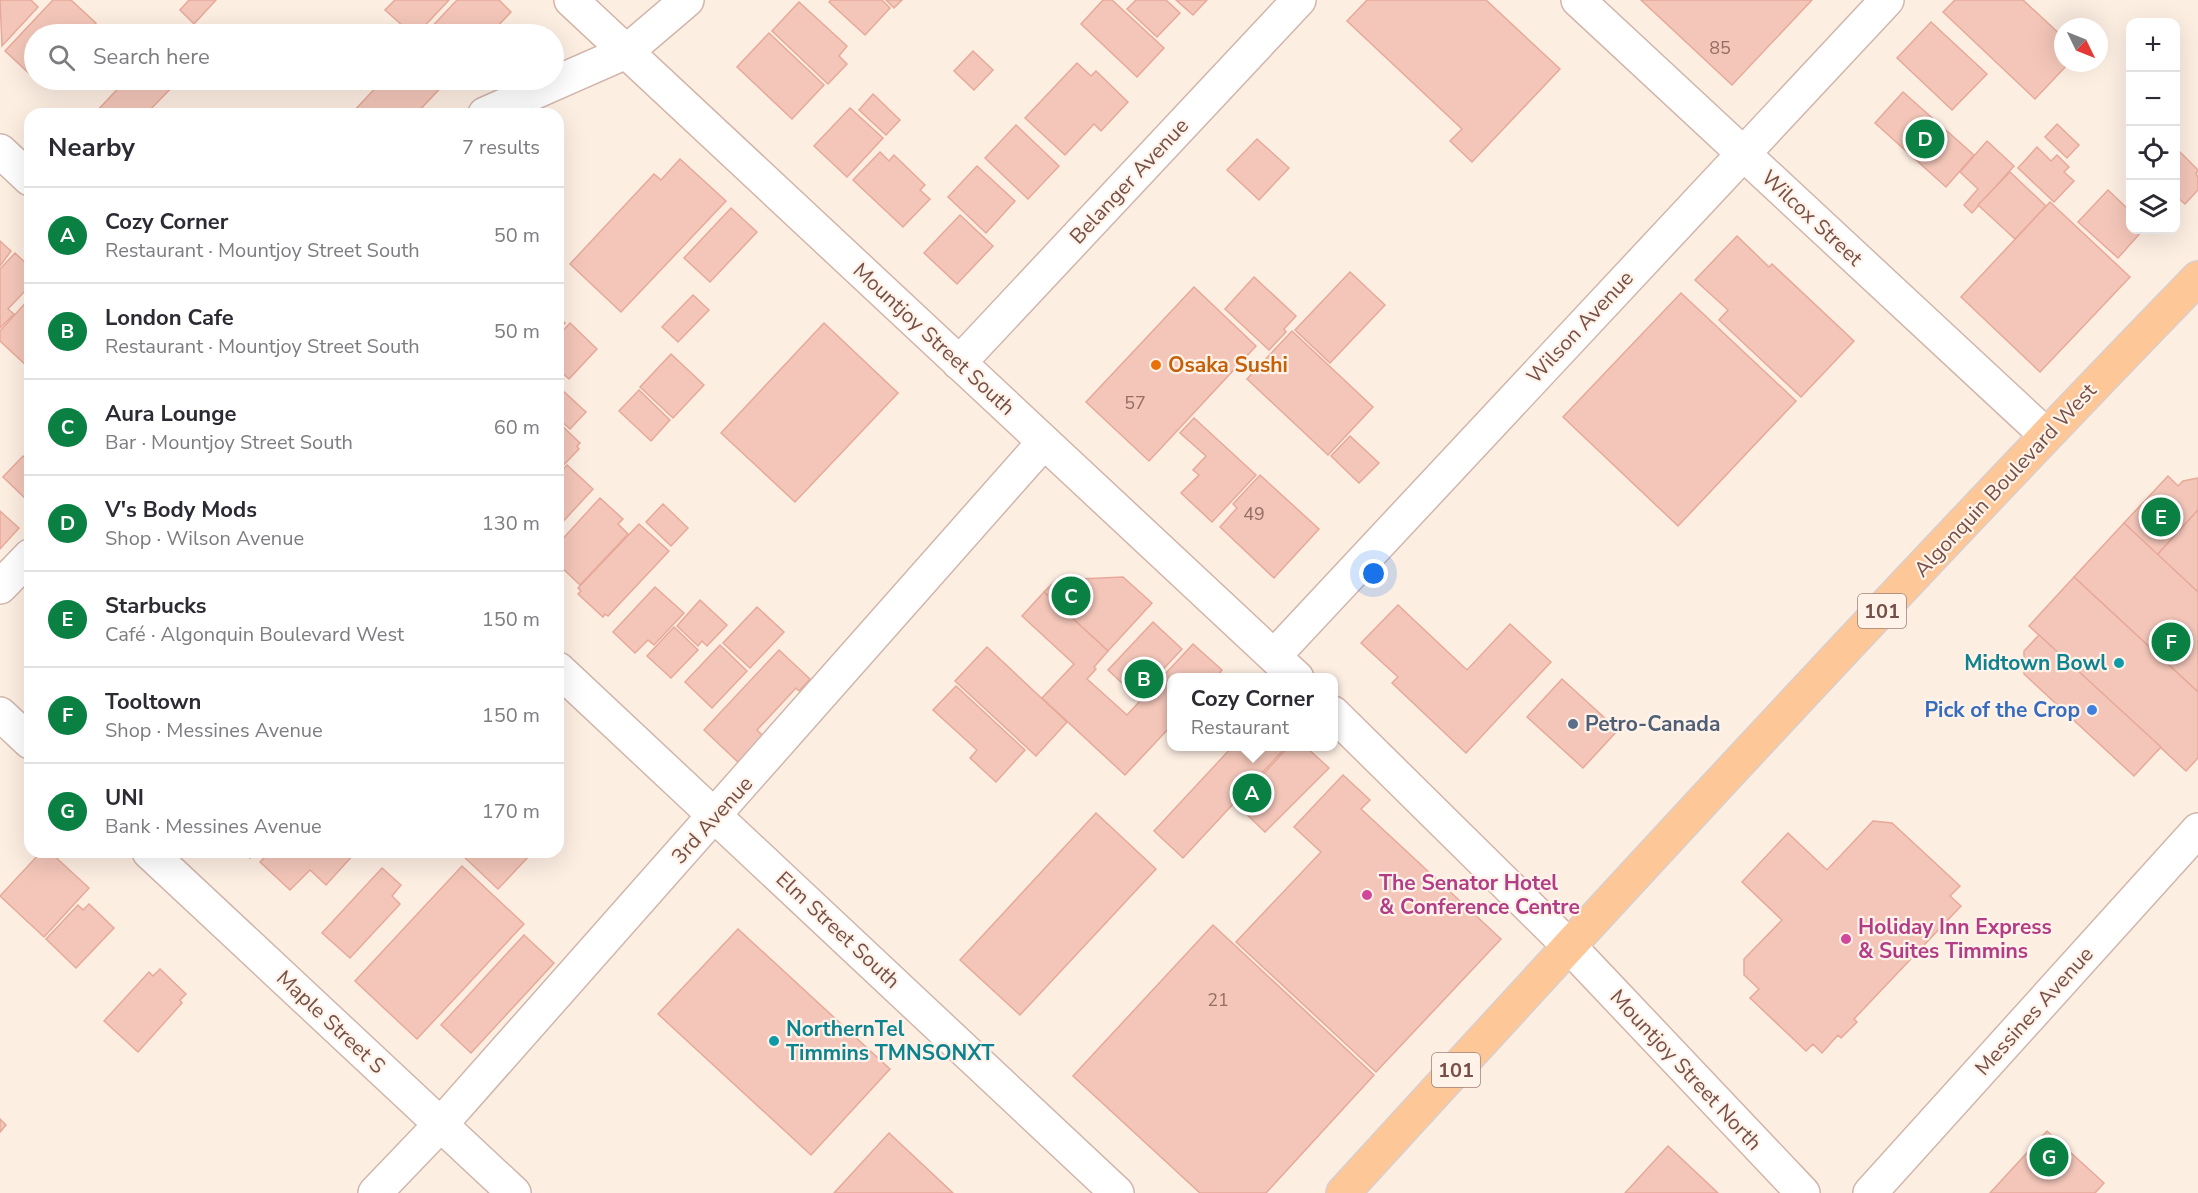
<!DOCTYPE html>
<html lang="en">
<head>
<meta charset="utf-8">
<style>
	body { margin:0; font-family:"Nunito Sans",sans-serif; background:#f7f7f7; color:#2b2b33 }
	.controls { position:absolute; right:18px; top:18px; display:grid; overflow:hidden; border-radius:12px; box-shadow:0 6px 24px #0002 }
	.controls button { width:54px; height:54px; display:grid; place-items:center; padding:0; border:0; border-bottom:2px solid #e1e1e2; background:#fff; color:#2b2b33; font:30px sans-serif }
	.compass { position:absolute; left:2054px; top:18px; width:54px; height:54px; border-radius:50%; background:#fff; box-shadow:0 6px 24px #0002; rotate:133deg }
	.you { position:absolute; left:1374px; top:574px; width:21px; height:21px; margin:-15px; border:4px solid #fff; border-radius:50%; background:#1a73e8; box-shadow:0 0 0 9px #1a73e833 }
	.badge { display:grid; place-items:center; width:39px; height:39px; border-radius:50%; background:#0b8043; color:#fff; font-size:20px; font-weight:700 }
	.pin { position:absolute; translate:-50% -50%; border:3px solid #fff; box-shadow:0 2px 6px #0006 }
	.popup { position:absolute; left:1167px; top:673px; width:171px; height:78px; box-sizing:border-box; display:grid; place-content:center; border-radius:12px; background:#fff; filter:drop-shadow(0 2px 4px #0005); font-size:20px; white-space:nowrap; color:#7c7c81 }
	.popup b { font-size:22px; color:#2b2b33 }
	.popup::after { content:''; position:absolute; left:50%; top:100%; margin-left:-12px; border:12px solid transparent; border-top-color:#fff }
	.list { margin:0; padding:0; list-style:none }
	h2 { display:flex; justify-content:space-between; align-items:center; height:78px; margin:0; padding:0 24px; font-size:26px }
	h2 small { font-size:20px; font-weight:400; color:#7c7c81 }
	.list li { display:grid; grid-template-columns:39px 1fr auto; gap:18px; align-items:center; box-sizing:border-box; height:96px; padding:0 24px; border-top:2px solid #e1e1e2 }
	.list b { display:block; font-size:22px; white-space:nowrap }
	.list p { margin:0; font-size:20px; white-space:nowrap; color:#7c7c81 }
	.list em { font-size:20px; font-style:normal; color:#7c7c81 }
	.icon { flex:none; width:33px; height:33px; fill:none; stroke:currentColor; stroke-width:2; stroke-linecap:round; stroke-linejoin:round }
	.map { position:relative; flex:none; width:2198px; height:1193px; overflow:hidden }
	.search { position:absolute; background:#fff; box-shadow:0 6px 24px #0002; left:24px; top:24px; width:540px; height:66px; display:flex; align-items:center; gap:15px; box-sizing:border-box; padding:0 21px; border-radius:33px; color:#7c7c81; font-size:22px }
	.panel { position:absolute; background:#fff; box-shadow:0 6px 24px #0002; left:24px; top:108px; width:540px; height:750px; border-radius:18px }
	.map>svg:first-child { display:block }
	.building { fill:#f3c6b9; stroke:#e7a999; stroke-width:1.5 }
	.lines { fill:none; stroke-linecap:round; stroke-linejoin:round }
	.street-casing { stroke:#d1b6ac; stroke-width:36 }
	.secondary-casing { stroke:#d4b4a9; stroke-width:36 }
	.primary-casing { stroke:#d9cecc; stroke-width:36 }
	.street { stroke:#fff; stroke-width:33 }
	.secondary { stroke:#fff; stroke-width:33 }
	.primary { stroke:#fec798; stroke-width:33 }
	.food-dot { fill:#e8710a; stroke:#fff3e9; stroke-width:2 }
	.culture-dot { fill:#0f9aa8; stroke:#fff3e9; stroke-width:2 }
	.shop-dot { fill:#3f7fe0; stroke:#fff3e9; stroke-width:2 }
	.service-dot { fill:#5c6f8a; stroke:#fff3e9; stroke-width:2 }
	.hotel-dot { fill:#d1479c; stroke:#fff3e9; stroke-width:2 }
	.labels { text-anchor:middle; stroke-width:4.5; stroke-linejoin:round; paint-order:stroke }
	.number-label { font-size:18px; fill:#956e64 }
	.shield { fill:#fff3e9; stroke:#9f8178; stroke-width:1.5 }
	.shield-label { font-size:20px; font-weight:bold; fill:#765048 }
	.street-label { font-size:21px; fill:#765048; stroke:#fff3e9 }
	.food-label { font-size:21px; font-weight:bold; fill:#c56008; stroke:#fff3e9; text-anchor:start }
	.culture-label { font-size:21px; font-weight:bold; fill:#0d838f; stroke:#fff3e9; text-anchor:end }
	.shop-label { font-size:21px; font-weight:bold; fill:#366cbe; stroke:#fff3e9; text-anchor:end }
	.service-label { font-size:21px; font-weight:bold; fill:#4e5e75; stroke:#fff3e9; text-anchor:start }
	.hotel-label { font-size:21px; font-weight:bold; fill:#b23c85; stroke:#fff3e9; text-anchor:start }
</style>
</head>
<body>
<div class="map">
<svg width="2198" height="1193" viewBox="0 0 2198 1193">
	<rect width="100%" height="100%" fill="#fdeee2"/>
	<g class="building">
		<path d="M0,0H31L38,7L2,46Z"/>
		<path d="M53,0H71L96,23L86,34H34V78L5,51Z"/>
		<path d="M189,0H216L194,24L180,10Z"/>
		<path d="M395,0H449L417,34H412L385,10Z"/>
		<path d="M457,0H499L511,12L490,34H425Z"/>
		<path d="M831,0H882L890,8L865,35L829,2Z"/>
		<path d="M886,0H902L894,8Z"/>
		<path d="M1103,0H1112L1164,48L1137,77L1081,24Z"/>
		<path d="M1136,0H1166L1180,13L1157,37L1127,9Z"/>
		<path d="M1176,0H1207L1193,15Z"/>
		<path d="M1367,0H1486L1560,69L1472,162L1450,141L1462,129L1347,21Z"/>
		<path d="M1641,0H1812L1732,85Z"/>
		<path d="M1955,0H2023L2063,37V63H2069L2035,99L1943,12Z"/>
		<path d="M799,2L847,46L839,56L847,64L828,84L772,31Z"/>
		<path d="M1931,22L1987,74L1952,110L1897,58Z"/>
		<path d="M769,33L824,85L792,119L737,67Z"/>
		<path d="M973,51L993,70L974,90L954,71Z"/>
		<path d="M1077,63L1091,76L1096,71L1128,102L1101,131L1094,124L1065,155L1025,118Z"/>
		<path d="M126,80H179L146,114H97L95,113Z"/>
		<path d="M383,80H448L416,114H351Z"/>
		<path d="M1903,92L1974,155L1946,187L1875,123Z"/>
		<path d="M873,94L900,120L886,135L859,110Z"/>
		<path d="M850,108L883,138L847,177L814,146Z"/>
		<path d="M2057,124L2079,145L2067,158L2045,137Z"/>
		<path d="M1016,125L1059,166L1028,199L985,158Z"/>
		<path d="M1257,139L1289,168L1259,200L1227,170Z"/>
		<path d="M1987,141L2014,166L1972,213L1964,205L1978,189L1960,172Z"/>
		<path d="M2037,147L2051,161L2057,155L2069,167L2064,172L2074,181L2054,202L2018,168Z"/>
		<path d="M2176,148L2198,170L2196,174L2198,177V190L2185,204L2176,196Z"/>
		<path d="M880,152L889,161L894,155L925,185L920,190L930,199L903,227L853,180Z"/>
		<path d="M680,159L726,201L621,312L570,264L654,174L661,180Z"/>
		<path d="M977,166L1015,201L986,233L948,197Z"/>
		<path d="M2010,172L2046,206L2015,239L1978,205Z"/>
		<path d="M2108,190L2130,211V230H2143L2118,258L2078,222Z"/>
		<path d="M2050,202L2130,277L2040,372L1961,297Z"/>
		<path d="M731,208L757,232L710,282L684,258Z"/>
		<path d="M960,215L993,246L957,284L924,253Z"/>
		<path d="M1737,236L1769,267L1772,264L1854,341L1801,397L1719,320L1728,310L1695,280Z"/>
		<path d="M0,241L11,251L0,266Z"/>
		<path d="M15,253L30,267V296L25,291L8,309L14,314L0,328V269Z"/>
		<path d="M1350,272L1385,305L1330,363L1295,330Z"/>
		<path d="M1254,277L1296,316L1284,329L1286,332L1269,350L1225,309Z"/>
		<path d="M1194,287L1256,346L1149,461L1086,402Z"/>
		<path d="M1681,293L1796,401L1678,526L1563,417Z"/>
		<path d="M693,295L709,310L678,342L662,327Z"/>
		<path d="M30,298V369L0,341V331Z"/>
		<path d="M558,316L565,323L558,331Z"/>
		<path d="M570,323L597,349L569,379L558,369V336Z"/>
		<path d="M824,323L898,393L795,502L721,433Z"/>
		<path d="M1292,331L1373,407L1328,455L1247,379Z"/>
		<path d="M671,354L704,385L673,418L640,387Z"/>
		<path d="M560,388L586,412L570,429L558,418Z"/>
		<path d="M639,390L670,420L651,441L619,411Z"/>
		<path d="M1194,418L1256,475L1212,522L1181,493L1199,475L1193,470L1206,456L1180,433Z"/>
		<path d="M558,422L580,443L577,446L579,449L558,471Z"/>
		<path d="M1350,436L1379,463L1359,483L1331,456Z"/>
		<path d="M23,456L30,463V503L3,477Z"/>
		<path d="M567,465L593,489L558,527V475Z"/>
		<path d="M1260,475L1319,529L1274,578L1220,527L1237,508L1233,504Z"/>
		<path d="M2168,476L2178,486L2183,481L2198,478V510L2157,555L2124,523Z"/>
		<path d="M600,498L623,519L618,524L628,534L580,585L558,564V544Z"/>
		<path d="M663,504L688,528L671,546L646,522Z"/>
		<path d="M2198,510V592L2157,555Z"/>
		<path d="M0,511L19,528L0,549Z"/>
		<path d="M2124,523L2198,592V692L2074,577Z"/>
		<path d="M639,524L669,551L608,616L605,614L603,617L578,594L581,591L578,588Z"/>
		<path d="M1123,577L1152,603L1108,651L1044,592L1056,580Z"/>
		<path d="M2074,577L2198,692V758L2186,771L2029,626Z"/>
		<path d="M655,587L684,613L654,645L648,640L635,653L613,632Z"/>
		<path d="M1044,592L1108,651L1094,667L1096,669L1087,679L1127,715L1193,644L1222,670L1215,678H1171V726L1125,775L1042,698L1074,664L1022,616Z"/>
		<path d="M700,600L727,625L707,646L702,641L698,646L677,626Z"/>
		<path d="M1398,605L1467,670L1510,624L1551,662L1466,753L1392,683L1398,677L1361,643Z"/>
		<path d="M757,607L784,632L750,668L723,643Z"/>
		<path d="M1153,622L1182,649L1137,697L1108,670Z"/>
		<path d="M674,627L698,650L671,678L647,656Z"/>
		<path d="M2039,635L2161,747L2134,776L2024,674V651Z"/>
		<path d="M720,645L747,671L712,708L685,682Z"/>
		<path d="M987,647L1067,722L1036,756L955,681Z"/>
		<path d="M779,650L810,679L799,691L796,688L757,730L765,738L740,764L704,730Z"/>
		<path d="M1562,679L1618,730L1583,768L1527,717Z"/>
		<path d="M956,686L1025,750L996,782L970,758L977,750L933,710Z"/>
		<path d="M1233,746H1287L1183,858L1154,831Z"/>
		<path d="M1289,746H1305L1329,768L1265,832L1240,808L1262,784L1258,780Z"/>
		<path d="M1343,775L1370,800L1361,809L1501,939L1376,1072L1236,942L1321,852L1294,827Z"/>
		<path d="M1096,813L1156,869L1020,1015L960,960Z"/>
		<path d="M1873,821L1892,823L1960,886L1950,896L1961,906L1854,1019L1857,1022L1841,1038L1838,1035L1822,1053L1813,1044L1806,1051L1750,998L1759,989L1744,975V959L1782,920L1742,882L1788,833L1827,870Z"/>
		<path d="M41,852H50L89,888L44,937L0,896Z"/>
		<path d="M243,852H259L250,858Z"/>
		<path d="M270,852H354L355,853L326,885L310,870L290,890L260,862Z"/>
		<path d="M466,852H533L498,889L463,856Z"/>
		<path d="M462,866L524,924L417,1039L355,981Z"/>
		<path d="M382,868L401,885L392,896L400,904L350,958L322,933Z"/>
		<path d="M89,904L114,928L76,968L46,939L78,905L83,910Z"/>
		<path d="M1213,925L1374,1075L1266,1193H1200L1073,1076Z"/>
		<path d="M738,929L890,1069L811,1155L658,1014Z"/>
		<path d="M524,935L554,963L471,1053L441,1025Z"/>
		<path d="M160,969L186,994L180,1000L182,1003L138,1052L104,1021L149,972L153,976Z"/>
		<path d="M0,1119L6,1125L0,1132Z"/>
		<path d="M2047,1131L2104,1183L2095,1193H1990Z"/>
		<path d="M889,1133L953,1193H834Z"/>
		<path d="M1668,1146L1718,1193H1625Z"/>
	</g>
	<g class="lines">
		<defs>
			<g id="street">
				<path d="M1578,0L2046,435"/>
				<path d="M485,114L626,52L687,0"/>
				<path d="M0,151L30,179"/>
				<path d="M959,363L1299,0"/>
				<path d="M0,587L30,556"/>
				<path d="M1275,655L1887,0"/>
				<path d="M558,669L1117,1193"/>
				<path d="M0,714L30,742"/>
				<path d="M149,852L514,1193"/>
				<path d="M375,1193L441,1124L1044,442"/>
				<path d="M1870,1193L2198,830"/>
			</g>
			<g id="secondary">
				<path d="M571,0L1297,678"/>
				<path d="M1333,713L1569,946L1803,1193"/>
			</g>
			<path id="primary" d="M1343,1193C1624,885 1907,578 2198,278"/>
		</defs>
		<use href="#street" class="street-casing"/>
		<use href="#secondary" class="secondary-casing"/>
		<use href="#primary" class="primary-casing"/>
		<use href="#street" class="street"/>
		<use href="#secondary" class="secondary"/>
		<use href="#primary" class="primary"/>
	</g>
	<circle class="food-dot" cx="1156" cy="365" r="6"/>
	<g class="culture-dot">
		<circle cx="2119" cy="663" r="6"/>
		<circle cx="774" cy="1041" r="6"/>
	</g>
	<circle class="shop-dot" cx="2092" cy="710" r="6"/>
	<circle class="service-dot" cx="1573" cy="724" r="6"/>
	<g class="hotel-dot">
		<circle cx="1367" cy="895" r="6"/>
		<circle cx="1846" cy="939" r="6"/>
	</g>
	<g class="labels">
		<g class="number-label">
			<text x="1720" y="54">85</text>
			<text x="1135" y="409">57</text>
			<text x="1254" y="520">49</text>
			<text x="1218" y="1006">21</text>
		</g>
		<g class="shield">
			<rect x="1858" y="594" width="48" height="34" rx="4.5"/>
			<rect x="1432" y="1053" width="48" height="34" rx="4.5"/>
		</g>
		<g class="shield-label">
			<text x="1882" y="618">101</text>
			<text x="1456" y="1077">101</text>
		</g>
		<g class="street-label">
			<text transform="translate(1129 181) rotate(-47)" y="7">Belanger Avenue</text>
			<text transform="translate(1812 218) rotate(43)" y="7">Wilcox Street</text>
			<text transform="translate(1580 327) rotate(-47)" y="7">Wilson Avenue</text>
			<text transform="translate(934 339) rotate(43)" y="7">Mountjoy Street South</text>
			<text transform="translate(2005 480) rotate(-47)" y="7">Algonquin Boulevard West</text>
			<text transform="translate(712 820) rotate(-48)" y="7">3rd Avenue</text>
			<text transform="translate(838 930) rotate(43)" y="7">Elm Street South</text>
			<text transform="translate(2034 1011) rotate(-48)" y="7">Messines Avenue</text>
			<text transform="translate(331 1022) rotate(43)" y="7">Maple Street S</text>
			<text transform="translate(1686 1070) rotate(47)" y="7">Mountjoy Street North</text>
		</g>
		<g class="food-label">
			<text x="1168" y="372">Osaka Sushi</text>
		</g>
		<g class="culture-label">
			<text x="2107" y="670">Midtown Bowl</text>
			<text x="786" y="1036" text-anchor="start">NorthernTel<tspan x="786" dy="24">Timmins TMNSONXT</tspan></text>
		</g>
		<g class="shop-label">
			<text x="2080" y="717">Pick of the Crop</text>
		</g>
		<g class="service-label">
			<text x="1585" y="731">Petro-Canada</text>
		</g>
		<g class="hotel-label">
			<text x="1379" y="890">The Senator Hotel<tspan x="1379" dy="24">&amp; Conference Centre</tspan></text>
			<text x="1858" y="934">Holiday Inn Express<tspan x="1858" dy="24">&amp; Suites Timmins</tspan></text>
		</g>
	</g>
</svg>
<div class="controls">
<button>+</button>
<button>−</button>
<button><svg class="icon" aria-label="locate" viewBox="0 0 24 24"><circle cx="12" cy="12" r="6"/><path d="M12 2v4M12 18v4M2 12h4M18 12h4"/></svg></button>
<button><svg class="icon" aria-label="layers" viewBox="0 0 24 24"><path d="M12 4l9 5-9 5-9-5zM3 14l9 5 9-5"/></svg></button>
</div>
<svg class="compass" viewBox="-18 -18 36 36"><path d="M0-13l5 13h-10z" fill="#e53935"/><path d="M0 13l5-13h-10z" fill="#7c7c81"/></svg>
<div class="you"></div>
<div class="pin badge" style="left:1252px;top:793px">A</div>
<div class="popup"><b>Cozy Corner</b>Restaurant</div>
<div class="pin badge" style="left:1144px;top:679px">B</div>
<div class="pin badge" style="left:1071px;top:596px">C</div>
<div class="pin badge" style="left:1925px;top:139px">D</div>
<div class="pin badge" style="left:2161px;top:517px">E</div>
<div class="pin badge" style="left:2171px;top:642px">F</div>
<div class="pin badge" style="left:2049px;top:1157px">G</div>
<div class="search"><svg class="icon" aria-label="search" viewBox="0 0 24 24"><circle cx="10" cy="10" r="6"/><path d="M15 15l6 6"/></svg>Search here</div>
<section class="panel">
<h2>Nearby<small>7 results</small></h2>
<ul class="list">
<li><span class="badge">A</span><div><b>Cozy Corner</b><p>Restaurant · Mountjoy Street South</p></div><em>50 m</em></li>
<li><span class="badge">B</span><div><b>London Cafe</b><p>Restaurant · Mountjoy Street South</p></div><em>50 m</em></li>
<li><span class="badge">C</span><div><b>Aura Lounge</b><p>Bar · Mountjoy Street South</p></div><em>60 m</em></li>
<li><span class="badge">D</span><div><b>V's Body Mods</b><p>Shop · Wilson Avenue</p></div><em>130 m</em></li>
<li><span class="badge">E</span><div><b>Starbucks</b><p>Café · Algonquin Boulevard West</p></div><em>150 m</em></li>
<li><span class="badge">F</span><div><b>Tooltown</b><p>Shop · Messines Avenue</p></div><em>150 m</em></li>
<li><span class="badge">G</span><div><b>UNI</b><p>Bank · Messines Avenue</p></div><em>170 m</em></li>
</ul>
</section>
</div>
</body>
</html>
